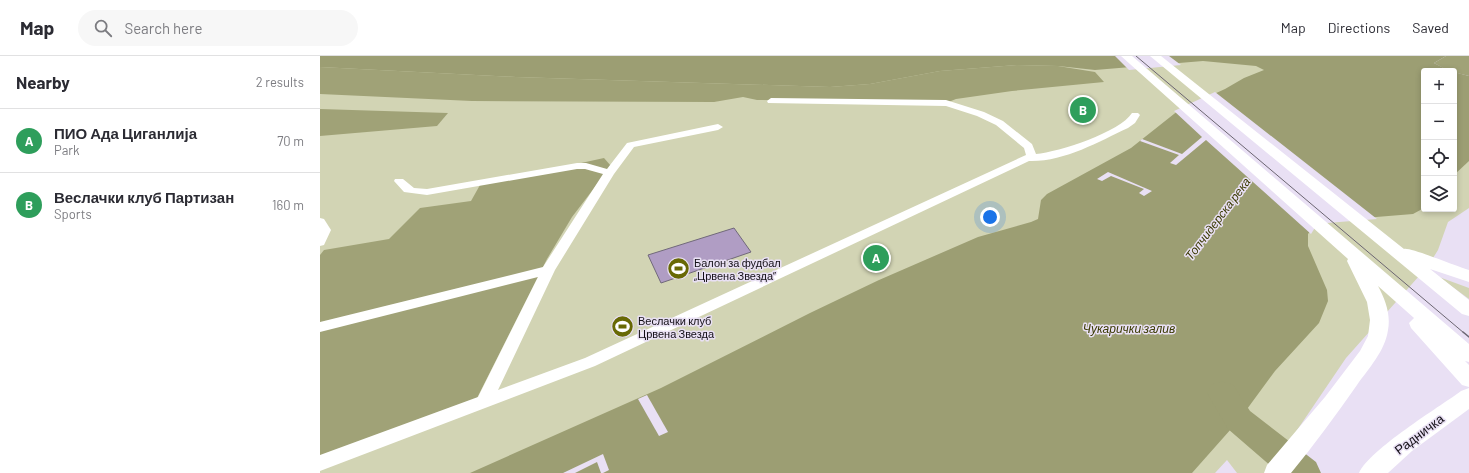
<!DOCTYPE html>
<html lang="en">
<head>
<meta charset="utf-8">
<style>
	body { margin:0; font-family:Barlow,sans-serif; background:#f7f7f7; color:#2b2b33 }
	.controls { position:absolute; right:12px; top:12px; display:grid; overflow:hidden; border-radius:4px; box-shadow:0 2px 6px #0003 }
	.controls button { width:36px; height:36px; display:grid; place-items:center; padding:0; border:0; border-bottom:1px solid #e1e1e2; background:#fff; color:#2b2b33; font:20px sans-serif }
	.you { position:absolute; left:670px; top:161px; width:14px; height:14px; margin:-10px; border:3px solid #fff; border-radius:50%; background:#1a73e8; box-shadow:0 0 0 6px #1a73e833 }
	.badge { display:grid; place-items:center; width:26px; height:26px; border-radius:50%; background:#111827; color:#fff; font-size:13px; font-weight:700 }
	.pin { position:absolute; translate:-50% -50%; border:2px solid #fff; box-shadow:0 1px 4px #0006 }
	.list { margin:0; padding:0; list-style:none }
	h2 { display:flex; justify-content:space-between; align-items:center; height:52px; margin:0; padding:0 16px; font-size:17px }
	h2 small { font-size:13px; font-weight:400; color:#7c7c81 }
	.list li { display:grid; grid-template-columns:26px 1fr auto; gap:12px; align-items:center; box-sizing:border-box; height:64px; padding:0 16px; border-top:1px solid #e1e1e2 }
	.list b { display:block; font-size:15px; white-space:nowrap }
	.list p { margin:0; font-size:13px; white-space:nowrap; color:#7c7c81 }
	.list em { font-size:13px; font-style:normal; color:#7c7c81 }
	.icon { flex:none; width:22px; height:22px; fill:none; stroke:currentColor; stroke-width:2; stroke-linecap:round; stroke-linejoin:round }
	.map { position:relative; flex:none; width:1149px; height:417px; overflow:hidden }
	header { display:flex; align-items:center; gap:24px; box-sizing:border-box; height:56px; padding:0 20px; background:#fff; border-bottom:1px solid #e1e1e2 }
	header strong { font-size:19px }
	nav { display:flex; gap:22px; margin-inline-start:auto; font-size:14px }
	.search { width:280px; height:36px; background:#f7f7f7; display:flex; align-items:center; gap:10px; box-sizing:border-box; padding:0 14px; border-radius:22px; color:#7c7c81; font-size:15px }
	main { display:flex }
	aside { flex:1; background:#fff }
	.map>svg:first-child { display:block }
	.green { fill:#d2d4b4 }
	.forest { fill:#a0a277 }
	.water { fill:#9c9e73 }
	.pier { fill:#e9e0f4 }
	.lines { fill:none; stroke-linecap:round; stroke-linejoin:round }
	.river { fill:#9c9e73; fill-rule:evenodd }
	.building { fill:#b09dc4; stroke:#71697a }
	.minor { fill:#fff; fill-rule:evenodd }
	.major { fill:#fff; fill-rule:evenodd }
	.tram-far1 { stroke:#6b6571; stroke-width:1 }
	.tram { stroke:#6b6571; stroke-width:1.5 }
	.labels { text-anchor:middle; stroke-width:3; stroke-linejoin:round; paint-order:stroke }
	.poi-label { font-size:11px; fill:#130f16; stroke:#e9e0f4; text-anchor:start }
	.water-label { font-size:12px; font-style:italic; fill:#393901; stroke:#e9e0f4 }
	.near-street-label { font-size:13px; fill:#130f16; stroke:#e9e0f4 }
</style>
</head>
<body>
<header>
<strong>Map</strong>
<div class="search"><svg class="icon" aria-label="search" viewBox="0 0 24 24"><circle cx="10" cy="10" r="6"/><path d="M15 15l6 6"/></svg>Search here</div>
<nav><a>Map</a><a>Directions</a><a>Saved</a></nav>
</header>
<main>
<aside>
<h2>Nearby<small>2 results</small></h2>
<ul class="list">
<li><span class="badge" style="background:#2e9e5b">A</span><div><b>ПИО Ада Циганлија</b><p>Park</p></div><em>70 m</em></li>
<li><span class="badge" style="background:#2e9e5b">B</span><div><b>Веслачки клуб Партизан</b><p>Sports</p></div><em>160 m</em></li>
</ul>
</aside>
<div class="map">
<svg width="1149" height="417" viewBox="0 0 1149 417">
	<rect width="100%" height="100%" fill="#e9e0f4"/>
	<g class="green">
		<path d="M0,0H1017L1104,16V153H1134V22L1149,24V152L1128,166L1118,194L1108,210L1026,302L948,417H917L907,404L895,417H0Z"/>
		<path d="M1119,221L1149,232V243Z"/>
	</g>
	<g class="forest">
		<path d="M1126,0H1149V20L1129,15L1114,7Z"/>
		<path d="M697,9L738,10L775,16L784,26L692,35L636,43L626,47L437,44L423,41L394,46L152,45L0,38V11L196,21L510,31L550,28L620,15Z"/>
		<path d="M0,53L128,57L117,70L0,80Z"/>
		<path d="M284,102L291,110L252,161L227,203L153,350L0,407V199L4,194L69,183L100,152L151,145L160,129Z"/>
	</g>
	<g class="water">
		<path d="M0,0H1126L1114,7L1130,15H1104V152L1093,158L1007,165L995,169L988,178V190L1007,234L1008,245L999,267L955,315L919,364L872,417H150L341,332L490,257L559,224L658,181L711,166L718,163L721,144L727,138L811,92L859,54L905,33L924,22L944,14L936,10L883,5L775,14L738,10L697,9L620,15L550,28L510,31L196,21L0,11Z"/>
		<path d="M1134,16L1149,20V105L1134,119Z"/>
	</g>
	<g class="pier">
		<path d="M795,0H849L861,9L809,14Z"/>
		<path d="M895,36L1057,163L1007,167L996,170L991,178L886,84L856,109L850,107L859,99L820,85L822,83L862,98L882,81L854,55Z"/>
		<path d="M788,116L832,135L824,140L819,137L824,133L791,120L782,125L777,123Z"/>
		<path d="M327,339L348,376L339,380L318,343Z"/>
		<path d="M283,398L289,414L283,417H281L277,406L255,417H243Z"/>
	</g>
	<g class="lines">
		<path class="river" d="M902,325L913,329L930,355L996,406L1001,417H959L908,373L887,337L891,329Z"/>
	</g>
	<path class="building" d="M414,172L431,196L341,227L328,199Z"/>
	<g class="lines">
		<g class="minor">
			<path d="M451,42L626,44L664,56L683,65L712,88L716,98C739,96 800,76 812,57H818L820,59L815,67L808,72C778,86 744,106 709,105L275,310L0,415V399L158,341L218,221L0,276V266L223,211L283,118L265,113H257L107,139L84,136L74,125L75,123H83L94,132L107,133L257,107H266L287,113L307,87L398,68L403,71L398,74L314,91L294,118L235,214L178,334L265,302L706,99L704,92L676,69L657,60L626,50L448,47L447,45Z"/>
			<path d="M0,162L4,163L11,174L4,189L0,190Z"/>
		</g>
		<g class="major">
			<path d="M801,0H812L1149,288V306L1145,305L1149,309V331L1142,329L1091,272L1089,267L1094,262L1058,230C1065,243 1071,258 1068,274C1065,295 1049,312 1037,329C1016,359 994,389 971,417H944L947,409L1005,341L1040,295L1048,280L1050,264L1047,246L1027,205L1028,203Z"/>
			<path d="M830,0H841L1084,193C1090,191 1138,211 1149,214V226L1110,213L1149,244V260L1142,258Z"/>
			<path d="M1149,332V353L1092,395L1068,417H1039C1050,393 1118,352 1141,335Z"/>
		</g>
		<path class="tram-far1" d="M816,0L1144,277"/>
		<path class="tram" d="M1143,276L1149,281"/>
	</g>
	<defs>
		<symbol id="stadium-disc" viewBox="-11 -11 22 22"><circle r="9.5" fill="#686905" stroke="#e9e0f4"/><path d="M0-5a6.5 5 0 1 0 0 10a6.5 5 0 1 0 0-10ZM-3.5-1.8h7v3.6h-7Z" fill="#fff"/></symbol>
	</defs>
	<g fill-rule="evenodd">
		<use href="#stadium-disc" x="346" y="200" width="25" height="25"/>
		<use href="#stadium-disc" x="290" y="258" width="25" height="25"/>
	</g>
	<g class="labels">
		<g class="poi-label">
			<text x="374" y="211">Балон за фудбал<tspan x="374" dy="13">„Црвена Звезда”</tspan></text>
			<text x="318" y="269">Веслачки клуб<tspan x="318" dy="13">Црвена Звезда</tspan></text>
		</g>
		<g class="water-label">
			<text transform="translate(898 163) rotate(-53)" y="4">Топчидерска река</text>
			<text x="809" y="277">Чукарички залив</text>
		</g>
		<g class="near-street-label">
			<text transform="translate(1099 378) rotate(-37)" y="5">Радничка</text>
		</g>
	</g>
</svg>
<div class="controls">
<button>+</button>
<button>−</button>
<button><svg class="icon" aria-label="locate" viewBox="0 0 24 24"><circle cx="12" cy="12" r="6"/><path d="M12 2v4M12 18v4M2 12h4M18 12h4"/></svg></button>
<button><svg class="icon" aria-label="layers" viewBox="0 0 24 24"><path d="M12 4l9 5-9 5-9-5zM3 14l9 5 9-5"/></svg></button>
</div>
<div class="you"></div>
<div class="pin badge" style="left:556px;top:202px;background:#2e9e5b">A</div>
<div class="pin badge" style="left:763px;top:54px;background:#2e9e5b">B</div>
</div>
</main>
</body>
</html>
